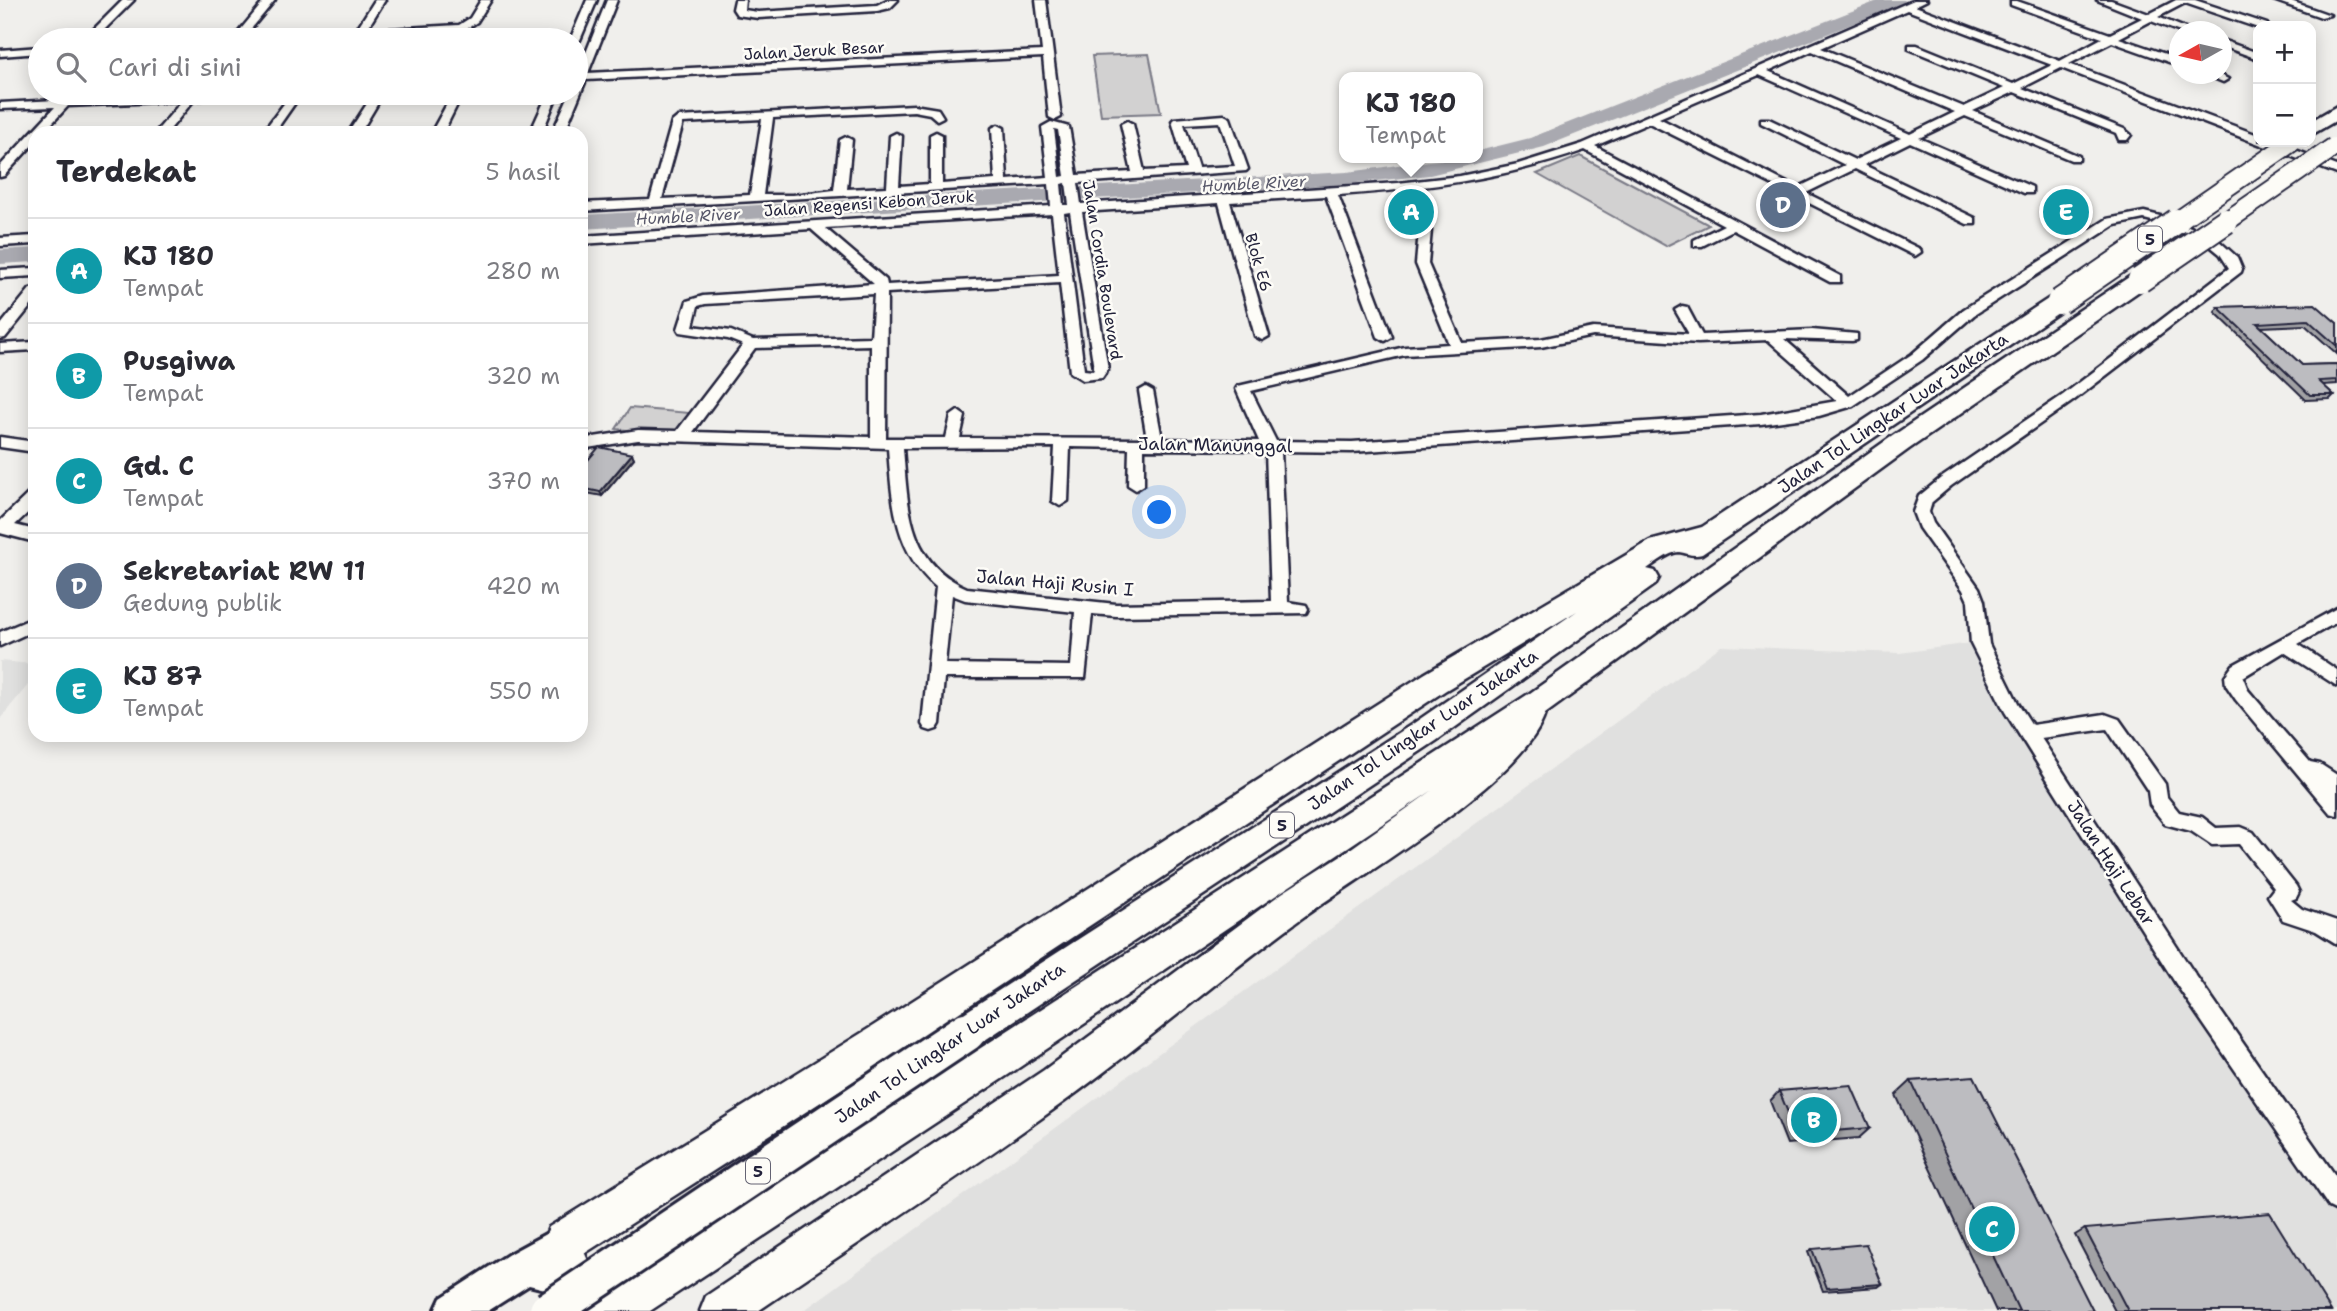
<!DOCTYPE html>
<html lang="id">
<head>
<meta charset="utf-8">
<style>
	body { margin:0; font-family:"Shantell Sans",sans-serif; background:#f7f7f7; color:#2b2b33 }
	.controls { position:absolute; right:21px; top:21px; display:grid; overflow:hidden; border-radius:14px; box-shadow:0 4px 18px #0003 }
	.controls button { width:63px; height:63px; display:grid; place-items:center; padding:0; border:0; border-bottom:2px solid #e1e1e2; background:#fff; color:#2b2b33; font:35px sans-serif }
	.compass { position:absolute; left:2169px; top:21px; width:63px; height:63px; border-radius:50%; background:#fff; box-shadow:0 4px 18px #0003; rotate:262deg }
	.you { position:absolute; left:1160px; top:513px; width:24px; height:24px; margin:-18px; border:5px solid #fff; border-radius:50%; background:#1a73e8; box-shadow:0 0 0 10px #1a73e833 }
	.badge { display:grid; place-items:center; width:46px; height:46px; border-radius:50%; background:#d93025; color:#fff; font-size:23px; font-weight:700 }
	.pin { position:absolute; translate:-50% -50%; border:4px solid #fff; box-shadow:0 2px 7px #0006 }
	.popup { position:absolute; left:1339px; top:72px; width:144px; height:91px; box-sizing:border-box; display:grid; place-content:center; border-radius:14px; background:#fff; filter:drop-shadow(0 2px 5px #0005); font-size:23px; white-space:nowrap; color:#7c7c81 }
	.popup b { font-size:26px; color:#2b2b33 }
	.popup::after { content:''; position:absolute; left:50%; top:100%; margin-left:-14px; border:14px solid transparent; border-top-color:#fff }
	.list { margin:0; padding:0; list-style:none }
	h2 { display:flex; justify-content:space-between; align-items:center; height:91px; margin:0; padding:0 28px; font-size:30px }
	h2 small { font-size:23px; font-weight:400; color:#7c7c81 }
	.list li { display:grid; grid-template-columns:46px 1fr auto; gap:21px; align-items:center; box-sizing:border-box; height:105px; padding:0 28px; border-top:2px solid #e1e1e2 }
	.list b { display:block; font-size:26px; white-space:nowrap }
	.list p { margin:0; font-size:23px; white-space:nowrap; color:#7c7c81 }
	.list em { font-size:23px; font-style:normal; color:#7c7c81 }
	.icon { flex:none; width:38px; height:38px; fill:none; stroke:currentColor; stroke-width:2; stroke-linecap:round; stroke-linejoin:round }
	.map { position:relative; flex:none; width:2337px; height:1311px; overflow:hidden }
	.search { position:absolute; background:#fff; box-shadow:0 4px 18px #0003; left:28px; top:28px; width:560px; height:77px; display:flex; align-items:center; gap:18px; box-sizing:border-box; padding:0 24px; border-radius:38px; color:#7c7c81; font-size:26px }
	.panel { position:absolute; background:#fff; box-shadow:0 4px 18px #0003; left:28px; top:126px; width:560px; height:616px; border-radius:21px }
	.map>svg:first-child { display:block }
	.built { fill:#e0e0df }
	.green { fill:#d2d1d1; stroke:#7a7a86; stroke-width:2 }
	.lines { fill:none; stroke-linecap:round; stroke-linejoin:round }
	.river { fill:#a9a9b0; fill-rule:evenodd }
	.street-casing { stroke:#22223b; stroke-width:5 }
	.secondary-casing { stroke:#22223b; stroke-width:5 }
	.primary-casing { stroke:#22223b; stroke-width:6 }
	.highway-casing { stroke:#22223b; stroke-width:5 }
	.street { fill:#fdfcf7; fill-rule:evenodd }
	.secondary { fill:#fdfcf7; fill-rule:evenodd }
	.primary { fill:#fdfcf7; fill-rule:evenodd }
	.highway { fill:#fdfcf7; fill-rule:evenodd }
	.highway-bridge-far2-casing { stroke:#22223b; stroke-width:22; stroke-linecap:butt }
	.highway-bridge-far1-casing { stroke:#22223b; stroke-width:28; stroke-linecap:butt }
	.highway-bridge-casing { stroke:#22223b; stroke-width:44; stroke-linecap:butt }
	.highway-bridge-far2 { stroke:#fdfcf7; stroke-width:18 }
	.highway-bridge-far1 { stroke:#fdfcf7; stroke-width:24 }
	.highway-bridge { stroke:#fdfcf7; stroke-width:38 }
	.wall { fill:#a2a2a5; stroke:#22223b; stroke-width:2 }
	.shaded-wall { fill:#848486; stroke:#22223b; stroke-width:2 }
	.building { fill:#bcbcc0; stroke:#22223b; stroke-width:2 }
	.labels { text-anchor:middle; stroke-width:5; stroke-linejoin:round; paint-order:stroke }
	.far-street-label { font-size:16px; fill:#22223b; stroke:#fdfcf7 }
	.far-water-label { font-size:16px; font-style:italic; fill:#58586a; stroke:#fdfcf7 }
	.shield { fill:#fdfcf7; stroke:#646373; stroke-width:2 }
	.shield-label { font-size:16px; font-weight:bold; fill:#22223b }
	.street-label { font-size:18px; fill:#22223b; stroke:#fdfcf7 }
</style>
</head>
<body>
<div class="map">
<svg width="2337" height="1311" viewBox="0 0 2337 1311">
	<rect width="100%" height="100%" fill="#f0efec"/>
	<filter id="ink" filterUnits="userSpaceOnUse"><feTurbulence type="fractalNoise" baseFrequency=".0143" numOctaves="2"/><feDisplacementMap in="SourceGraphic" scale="14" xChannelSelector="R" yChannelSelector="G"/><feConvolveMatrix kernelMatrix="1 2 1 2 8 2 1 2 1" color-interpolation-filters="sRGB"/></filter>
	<g filter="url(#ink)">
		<g class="built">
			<path d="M1971,643L2337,1199V1311H803L1721,646L1900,653Z"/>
			<path d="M0,661L32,664L28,685L0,719Z"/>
		</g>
		<g class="green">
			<path d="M1149,54L1161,113L1101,115L1092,56Z"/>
			<path d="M1580,156L1709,225L1666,246L1537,174Z"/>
			<path d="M630,408L690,413L677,435L616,429Z"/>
		</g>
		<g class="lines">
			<g class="river">
				<path d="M1880,0H1905L1902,4L1544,147L1430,175L1347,184L581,229V215L1347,172C1390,167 1434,158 1478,158V151L1530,138Z"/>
				<path d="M35,248V262L0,264V250Z"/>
			</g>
			<defs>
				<g id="street">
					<path d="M123,0H134L94,40H83Z"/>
					<path d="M265,0H275L242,40H232Z"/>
					<path d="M375,0H385L367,29L370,30L459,25L470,18L481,0H491L477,22L465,30L369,36L356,30Z"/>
					<path d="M587,0H597L580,40L576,43V40H570Z"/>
					<path d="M607,0H617L588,73L1042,51L1036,0H1046L1061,117L1055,120L1049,117L1043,57L586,80L564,133H552L570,93H576V78Z"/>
					<path d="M735,0H745L744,10L758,12L877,5L887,0H898L890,8L877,11L758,18L737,15L733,9Z"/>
					<path d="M1914,0H1927L1915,6L2060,61L2102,38L2011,5V1H2017L2110,34L2142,18L2097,0H2111L2149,14L2176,0H2195L2267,24L2268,26L2258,28L2185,3L2158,17L2195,32H2180L2151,21L2119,38L2180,59V66L2112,42L2069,64L2258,135V142H2275L2337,166V174L2061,68L2022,88L2124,129L2131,135L2127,140H2119L2116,133L2014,92L1973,111L2079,156V160H2071L1965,116L1919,138L2032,187V193H2024L1910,142L1864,165L1975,218V224H1967L1855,169L1806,193L1920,249L1921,252L1915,256L1649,123L1595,146L1840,276V282H1830L1733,230L1702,246H1694V240L1724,225L1585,150C1504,179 1423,189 1338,195L1392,337L1385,341L1378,337L1326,196L1230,202L1269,336L1262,340L1255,336L1219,203L1082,212L1108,369L1102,378L1083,380L1070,372L1060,283L887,293L886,438H946L951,416L958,411L965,416L960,438L1147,439L1139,391L1146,387L1153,391L1162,439L1259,441L1236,389L1238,386L1405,347L1449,344L1416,264L1419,230L1425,226L1431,230L1428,264L1462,343L1541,339L1593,328L1689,334L1675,310L1682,306L1687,307L1702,335L1812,330L1857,334V340L1852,341L1784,339L1849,396L1912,354L1964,309L2107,219L2144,212L2176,220L2218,240L2237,257L2242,269L2241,272L2073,401L1951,486L1932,502L1929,512L1933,523L1979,588L1984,601L1989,644L2018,703L2032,725L2105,714L2119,719L2165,784L2167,797L2179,812L2202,817L2216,828L2241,827L2253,832L2296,886L2299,892L2296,898L2291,900L2302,909L2337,921V944L2316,931L2283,920L2268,896L2274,888L2239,844L2212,845L2191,831L2165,824L2150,805L2148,791L2107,729L2041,738L2192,970L2337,1178V1211L2329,1207L2176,984L2005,712L1971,644L1968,601L1963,590L1919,528L1913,512L1919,496L1941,478L2063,395L2229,268L2220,254L2209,245L2168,225L2144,219L2115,225L1974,315L1922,360L1853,406L1819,416L1761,424L1352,452L1281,451L1288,602L1306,605L1308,609L1306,613L1116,616L1092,614L1085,678H944L940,724L937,729L931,731L925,729L922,724L936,587C894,551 892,500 888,448L638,440L581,449V439L638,430L677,431L743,345L728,339L680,332L678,329L687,301L703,296L874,284L811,229L581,244V236L1051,206L1049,184L581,211V203L650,200L672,122L678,117L914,105L938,109L943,117L937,120L930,114L914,111L773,118L763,195H793L834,190L840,140L846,137L852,140L847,189L887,187L890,136L896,133L902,136L899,186L930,184V135L936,132L942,135V184L995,180L992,128L998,125L1004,128L1007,180L1048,177L1042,127L1051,122L1069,127L1077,175L1132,172L1121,124L1127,121L1133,124L1144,171L1186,169L1172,121L1174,119L1224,115L1230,118L1248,169L1246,171L1078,183L1081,204L1398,183L1460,176L1518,164L1582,144ZM1907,10L2052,65L2013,84L1917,45H1909V49L2004,88L1964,107L1821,48ZM1812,51L1955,112L1910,134L1768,71ZM1759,75L1901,138L1855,160L1769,119H1761V123L1845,165L1797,188L1659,118ZM762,119L750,195L662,199L683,123ZM1220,122L1235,166L1198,168L1184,124ZM1054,129L1058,130L1065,176L1060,177ZM1066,183L1069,205H1063L1061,184ZM1070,212L1094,369L1093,371L1084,370L1064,213ZM1052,214L1059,275L887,285L886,280L825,228ZM874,294L871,337L753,340L731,331L693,326L698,306L705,304ZM1593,336L1698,343L1768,340L1837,401L1761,414L1352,442L1276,441L1251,391L1405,355L1541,347ZM871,345V437L693,432L755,348ZM1055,447L1052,501L1060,506L1068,501L1070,447L1129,448L1128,485L1136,490L1144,485V449L1266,450L1271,601L1116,604L967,588C907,562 908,506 903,448ZM952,595L965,600L1075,612L1071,666L945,664Z"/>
					<path d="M2273,0H2288L2330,15L2321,17Z"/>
					<path d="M2222,40L2258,53V59L2222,46Z"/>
					<path d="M40,47V53L0,56V50Z"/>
					<path d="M2204,74H2218L2228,79L2223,82Z"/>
					<path d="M188,93H285L280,96L194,100L167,133H155L182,101L68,106L43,133H35V142L4,176L0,177V166L55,107L0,109V103Z"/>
					<path d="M292,93H302L274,133H262Z"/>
					<path d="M374,93H384L360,133H348Z"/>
					<path d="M453,93H463L443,133H431Z"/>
					<path d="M548,93H558L542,133H530Z"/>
					<path d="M35,236V244L0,246V238Z"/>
					<path d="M35,268V276L0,278V270Z"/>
					<path d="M35,288V301L5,338L0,339V326L30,289Z"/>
					<path d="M35,342V350L0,352V344Z"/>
					<path d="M0,437L35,442V452L0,447Z"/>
					<path d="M35,492V506L15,525L35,530V542L0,533V521L29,493Z"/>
					<path d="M2337,608V622L2298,644L2337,670V686L2284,652L2243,677L2248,690L2310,762L2320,764L2337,775V815L2330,813L2236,700L2226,685L2225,676L2233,665Z"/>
					<path d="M35,617V630L0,646V632Z"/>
				</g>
				<path id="secondary" d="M564,1226L575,1231L610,1311H577L548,1242L553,1231Z"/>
				<path id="primary" d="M564,1224L577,1229L582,1242L577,1255L569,1260L576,1269L594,1311H556L545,1289L529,1285L488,1311H435L441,1298L509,1254Z"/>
				<g id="highway">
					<path d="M2337,106V120L2311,135V121Z"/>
					<path d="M2140,273L2148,275L2151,280L2148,285L1909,449L1545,714C1525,779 1364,873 1306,915C1226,973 1151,1038 1072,1096C970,1171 863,1239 758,1311H700L706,1296L1044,1070L1282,893L1343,854L1433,790L1008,1075L650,1311H591L597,1296L1530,693L1891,437L2132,275Z"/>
					<path d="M2059,295L2067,297L2070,302L2067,307L1702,554C1692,557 1687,553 1679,552C1669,552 1656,563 1647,569L1655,571L1659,578L1655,585L1436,741L979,1044L966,1050L953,1044L947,1032L953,1020L1414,723L1577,611L1446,690L899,1052L579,1257L564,1263L549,1257L543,1242L549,1227L873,1026L1424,674L1650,541L1702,527L2051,297Z"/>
				</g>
			</defs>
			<use href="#street" class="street-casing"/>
			<use href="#secondary" class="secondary-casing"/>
			<use href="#primary" class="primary-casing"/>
			<use href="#highway" class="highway-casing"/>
			<use href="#street" class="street"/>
			<use href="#secondary" class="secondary"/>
			<use href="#primary" class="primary"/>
			<use href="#highway" class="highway"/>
			<defs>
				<g id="highway-bridge-far2">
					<path d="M2175,223L2292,142"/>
					<path d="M2224,223L2334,147"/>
				</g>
				<g id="highway-bridge-far1">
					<path d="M2140,280L2226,221"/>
					<path d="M2059,302L2177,221"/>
				</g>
				<path id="highway-bridge" d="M549,1311L966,1032"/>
			</defs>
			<use href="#highway-bridge-far2" class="highway-bridge-far2-casing"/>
			<use href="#highway-bridge-far1" class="highway-bridge-far1-casing"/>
			<use href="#highway-bridge" class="highway-bridge-casing"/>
			<use href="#highway-bridge-far2" class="highway-bridge-far2"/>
			<use href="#highway-bridge-far1" class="highway-bridge-far1"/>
			<use href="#highway-bridge" class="highway-bridge"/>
		</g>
		<g class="wall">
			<path d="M2218,307L2337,323V354L2305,325L2261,327L2302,365L2337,364V384L2323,385L2334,395L2330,399L2306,400L2215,312Z"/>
			<path d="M632,454L634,458L602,496L581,492V468Z"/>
			<path d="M1911,1081L2093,1311H1996L1896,1095Z"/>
			<path d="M1779,1091L1870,1128L1859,1138L1787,1144L1770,1101Z"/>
			<path d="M2085,1229L2331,1311H2115L2075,1235Z"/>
			<path d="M1812,1249L1882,1284L1878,1287L1823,1291L1808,1252Z"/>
		</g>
		<path class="shaded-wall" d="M632,454L634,458L602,496L600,492Z"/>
		<g class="building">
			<path d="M2315,304L2337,323V346L2308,320L2257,323L2302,365L2337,364V380L2319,381L2334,395H2310L2218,307Z"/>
			<path d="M599,447L632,454L600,492L581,488V468Z"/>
			<path d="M1974,1076L2093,1311H2019L1911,1081Z"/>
			<path d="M1851,1085L1870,1128L1797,1134L1779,1091Z"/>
			<path d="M2270,1213L2331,1311H2128L2085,1229Z"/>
			<path d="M1866,1244L1882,1284L1827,1288L1812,1249Z"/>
		</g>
	</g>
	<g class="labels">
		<g class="far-street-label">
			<text transform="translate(814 50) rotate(-3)" y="6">Jalan Jeruk Besar</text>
			<text transform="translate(869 203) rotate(-4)" y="6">Jalan Regensi Kebon Jeruk</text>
			<text transform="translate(1259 262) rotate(74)" y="6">Blok E6</text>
			<text transform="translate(1103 270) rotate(81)" y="6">Jalan Cordia Boulevard</text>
		</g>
		<g class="far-water-label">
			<text transform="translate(1254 183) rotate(-3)" y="6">Humble River</text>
			<text transform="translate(688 216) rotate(-3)" y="6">Humble River</text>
		</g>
		<g class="shield">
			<rect x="2138" y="226.5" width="24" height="25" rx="5"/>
			<rect x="1270" y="812.5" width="24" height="25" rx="5"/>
			<rect x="746" y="1158.5" width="24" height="25" rx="5"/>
		</g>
		<g class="shield-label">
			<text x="2150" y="245">5</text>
			<text x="1282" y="831">5</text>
			<text x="758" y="1177">5</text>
		</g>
		<g class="street-label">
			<text transform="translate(1893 413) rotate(-34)" y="6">Jalan Tol Lingkar Luar Jakarta</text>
			<text transform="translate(1215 445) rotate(1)" y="6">Jalan Manunggal</text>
			<text transform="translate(1055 583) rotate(5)" y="6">Jalan Haji Rusin I</text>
			<text transform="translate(1423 730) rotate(-34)" y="6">Jalan Tol Lingkar Luar Jakarta</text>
			<text transform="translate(2111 863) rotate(57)" y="6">Jalan Haji Lebar</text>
			<text transform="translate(950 1043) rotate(-34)" y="6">Jalan Tol Lingkar Luar Jakarta</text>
		</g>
	</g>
</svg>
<div class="controls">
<button>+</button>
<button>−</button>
</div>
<svg class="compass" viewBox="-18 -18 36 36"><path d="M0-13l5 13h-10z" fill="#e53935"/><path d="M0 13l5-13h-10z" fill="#7c7c81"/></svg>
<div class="you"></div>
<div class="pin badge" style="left:1411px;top:212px;background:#0f9aa8">A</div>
<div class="popup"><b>KJ 180</b>Tempat</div>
<div class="pin badge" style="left:1814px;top:1120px;background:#0f9aa8">B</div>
<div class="pin badge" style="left:1992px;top:1229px;background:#0f9aa8">C</div>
<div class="pin badge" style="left:1783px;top:205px;background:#5c6f8a">D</div>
<div class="pin badge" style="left:2066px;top:212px;background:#0f9aa8">E</div>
<div class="search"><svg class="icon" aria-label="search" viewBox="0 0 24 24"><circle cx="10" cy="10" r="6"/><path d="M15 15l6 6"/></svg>Cari di sini</div>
<section class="panel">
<h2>Terdekat<small>5 hasil</small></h2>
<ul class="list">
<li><span class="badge" style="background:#0f9aa8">A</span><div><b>KJ 180</b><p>Tempat</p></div><em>280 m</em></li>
<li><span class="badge" style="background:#0f9aa8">B</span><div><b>Pusgiwa</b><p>Tempat</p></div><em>320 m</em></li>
<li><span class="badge" style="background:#0f9aa8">C</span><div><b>Gd. C</b><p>Tempat</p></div><em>370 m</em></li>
<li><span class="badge" style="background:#5c6f8a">D</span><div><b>Sekretariat RW 11</b><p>Gedung publik</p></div><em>420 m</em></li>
<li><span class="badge" style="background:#0f9aa8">E</span><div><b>KJ 87</b><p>Tempat</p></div><em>550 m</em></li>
</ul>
</section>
</div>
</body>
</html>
